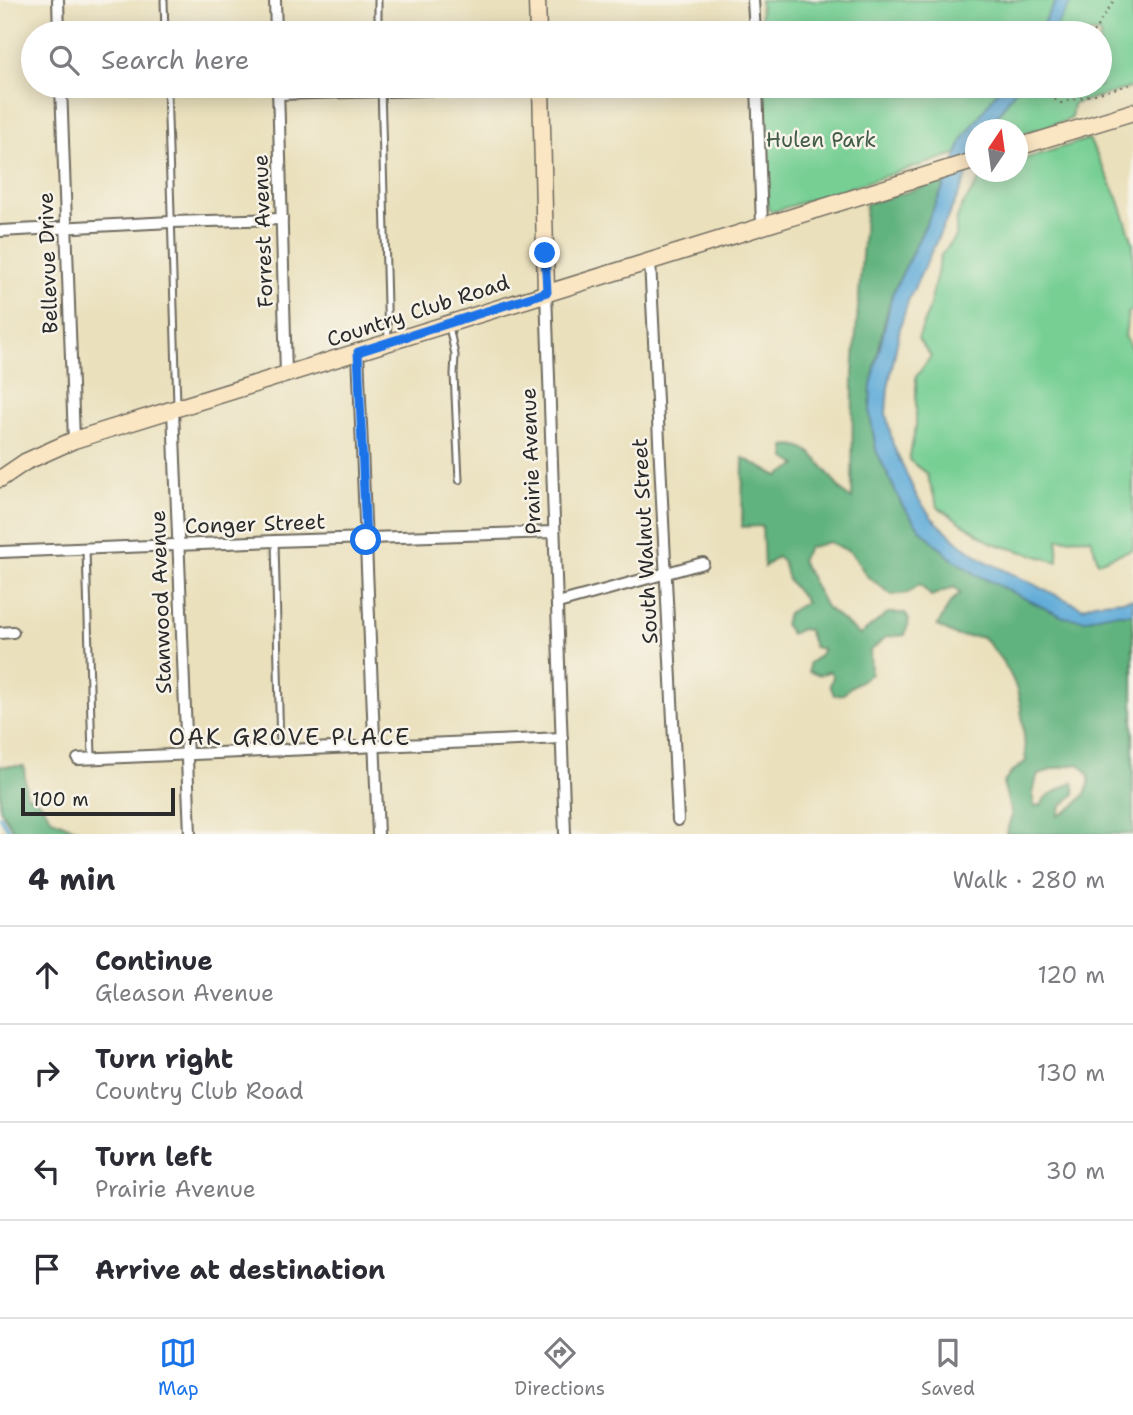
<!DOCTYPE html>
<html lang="en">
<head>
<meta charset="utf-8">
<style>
	body { margin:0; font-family:"Shantell Sans",sans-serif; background:#f2f2f3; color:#2b2b33 }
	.compass { position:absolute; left:965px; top:119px; width:63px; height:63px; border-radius:50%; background:#fff; box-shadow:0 4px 18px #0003; rotate:13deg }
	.scale { position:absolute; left:21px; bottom:18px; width:154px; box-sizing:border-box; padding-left:7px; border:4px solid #2b2b2b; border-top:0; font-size:19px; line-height:24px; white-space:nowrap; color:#2b2b2b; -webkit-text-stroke:5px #f7f3e8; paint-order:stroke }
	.stop { position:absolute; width:21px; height:21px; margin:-16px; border:5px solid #1a73e8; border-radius:50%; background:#fff }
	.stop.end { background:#1a73e8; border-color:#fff; box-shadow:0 2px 7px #0008 }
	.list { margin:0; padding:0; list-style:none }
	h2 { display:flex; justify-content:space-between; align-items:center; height:91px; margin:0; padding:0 28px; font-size:30px }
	h2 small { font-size:23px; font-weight:400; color:#7c7c81 }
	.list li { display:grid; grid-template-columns:46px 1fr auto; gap:21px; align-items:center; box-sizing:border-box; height:98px; padding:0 28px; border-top:2px solid #e1e1e2 }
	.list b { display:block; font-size:26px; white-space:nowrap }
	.list p { margin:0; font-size:23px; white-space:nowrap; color:#7c7c81 }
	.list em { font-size:23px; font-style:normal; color:#7c7c81 }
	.icon { flex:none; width:38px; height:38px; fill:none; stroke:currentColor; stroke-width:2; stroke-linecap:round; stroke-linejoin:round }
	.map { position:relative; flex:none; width:1133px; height:834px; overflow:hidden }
	.search { position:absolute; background:#fff; box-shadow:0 4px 18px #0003; left:21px; right:21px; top:21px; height:77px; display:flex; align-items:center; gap:18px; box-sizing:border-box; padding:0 24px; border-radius:38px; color:#7c7c81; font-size:26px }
	.sheet { height:483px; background:#fff }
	nav { display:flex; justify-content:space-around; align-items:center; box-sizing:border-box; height:98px; border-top:2px solid #e1e1e2; background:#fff; font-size:19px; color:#7c7c81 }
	nav a { display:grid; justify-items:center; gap:4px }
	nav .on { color:#1a73e8 }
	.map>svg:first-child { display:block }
	.green { fill:#77cf94; stroke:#517d60; stroke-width:2 }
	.forest { fill:#61b27e; stroke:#466e54; stroke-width:2; fill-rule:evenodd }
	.water { fill:#60acd9; stroke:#466c82; stroke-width:2 }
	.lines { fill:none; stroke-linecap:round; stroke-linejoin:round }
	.stream { stroke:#60acd9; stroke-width:3.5 }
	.lane-casing { stroke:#6e6a5e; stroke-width:9 }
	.street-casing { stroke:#6e6a5e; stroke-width:14 }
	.secondary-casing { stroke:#6e6a5e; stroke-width:19 }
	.path { stroke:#6e6a5e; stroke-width:2; stroke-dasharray:2 5; stroke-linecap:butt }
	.lane { stroke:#fff; stroke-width:5 }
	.street { stroke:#fff; stroke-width:10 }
	.secondary { stroke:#fbe6c4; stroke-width:16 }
	.route { stroke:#1a73e8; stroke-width:9 }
	.labels { text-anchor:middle; stroke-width:5; stroke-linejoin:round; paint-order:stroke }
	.park-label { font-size:21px; fill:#425c4a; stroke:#f7f3e8 }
	.street-label { font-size:21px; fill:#2b2b2b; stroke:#f7f3e8 }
	.neighbourhood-label { font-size:23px; letter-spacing:2px; fill:#2b2b2b; stroke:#f7f3e8 }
</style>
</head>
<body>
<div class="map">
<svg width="1133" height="834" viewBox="0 0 1133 834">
	<rect width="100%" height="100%" fill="#f7f3e8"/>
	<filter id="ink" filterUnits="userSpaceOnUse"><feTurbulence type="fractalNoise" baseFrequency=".0143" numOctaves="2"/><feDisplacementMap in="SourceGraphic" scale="14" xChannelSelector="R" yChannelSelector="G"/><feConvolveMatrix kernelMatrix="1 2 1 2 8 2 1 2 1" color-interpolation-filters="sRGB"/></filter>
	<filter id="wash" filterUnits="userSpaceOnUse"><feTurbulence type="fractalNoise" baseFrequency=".00686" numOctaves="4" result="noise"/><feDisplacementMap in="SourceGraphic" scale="28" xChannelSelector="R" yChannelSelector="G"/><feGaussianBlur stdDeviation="1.57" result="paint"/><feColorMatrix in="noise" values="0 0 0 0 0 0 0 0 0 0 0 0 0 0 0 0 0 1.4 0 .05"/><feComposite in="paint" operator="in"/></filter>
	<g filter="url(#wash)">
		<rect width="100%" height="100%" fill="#eae0bc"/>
		<g class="green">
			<path d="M760,0H1133V87L1073,104L1071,119L1018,135V130H976L975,148L772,212L768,209L764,86H1100V33H762Z"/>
			<path d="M1089,139L1118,198L1133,243V310L1128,313L1125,336L1133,352V549L1098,562L1091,538L1058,539V562L992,543L938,507L926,473L909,460L916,425V377L931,356L918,339L929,309L941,255L956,237V222L961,208L985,172H1018V161Z"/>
		</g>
		<g class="forest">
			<path d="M947,180L892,295L884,324L871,386L870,414L876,450L902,505L950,557L977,575L1033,602L1085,620L1106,614H1133V834H1006L1012,815L1003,784L1011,773L1026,761C1023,735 1024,702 1012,678C1005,663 994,650 983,637L957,636L937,626L950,603L960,593L954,587L931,596L920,584L908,593L892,595L867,576L851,552L829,542L808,548L801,560L826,607L860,635L888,613H905L909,620L905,635L886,637L870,651L871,674L849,688L844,694L834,695L830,685L833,677L830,671L820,675L809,672V663L819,656L823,649L814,647L808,630L801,629L791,634L784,624L788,613L806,602L788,580L783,561L777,557L764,567L762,526L742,527L743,458L778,476L797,465L786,458L785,446C817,439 829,486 852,499L853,372L866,204ZM1078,764C1105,780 1077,808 1058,816L1061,806L1075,794L1073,782L1046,797L1041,805L1034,806L1033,794L1037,776L1052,769Z"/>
			<path d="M0,766H24L26,794L41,803L52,819L81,831L80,834H10L13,830L0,809Z"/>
		</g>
		<g class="water">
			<path d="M1057,0H1073L1052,33H1037Z"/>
			<path d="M1001,86H1018L988,129L976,130V153L962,187L908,301L900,328L888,388L886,413L893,445L917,497L933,519L961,544L985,561L1083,608L1094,603L1133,599V614H1106L1085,620L1063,617L977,575L950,557L921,530L902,505L876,450L870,414L871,386L892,295L947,180L963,139Z"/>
		</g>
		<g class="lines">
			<path class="stream" d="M0,816L11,834"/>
		</g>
	</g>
	<g filter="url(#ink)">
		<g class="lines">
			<defs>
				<g id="lane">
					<path d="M164,0L165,33"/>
					<path d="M378,0V33"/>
					<path d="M167,86L177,404"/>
					<path d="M381,86L388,342"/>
					<path d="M449,326L455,355L454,374L459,480"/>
					<path d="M275,541L280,751"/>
					<path d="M86,549L92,757"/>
				</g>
				<g id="street">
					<path d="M58,0L59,33"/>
					<path d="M275,0L276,33"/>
					<path d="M753,0L755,33"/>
					<path d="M61,86L74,440"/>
					<path d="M278,86L286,374"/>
					<path d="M757,86L762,225"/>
					<path d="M278,94L541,87"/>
					<path d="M0,231L171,222L282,219"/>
					<path d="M650,261L678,820"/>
					<path d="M546,292L565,834"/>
					<path d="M358,352L378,834"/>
					<path d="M173,410L190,834"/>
					<path d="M0,552L275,541L554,532"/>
					<path d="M558,603L703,563"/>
					<path d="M0,633L13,632"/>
					<path d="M78,759L562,738"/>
				</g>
				<g id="secondary">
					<path d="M537,0L538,33"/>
					<path d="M541,86L546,292"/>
					<path d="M1018,147L1133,112"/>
					<path d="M0,479L25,462L74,440L976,160"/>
				</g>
			</defs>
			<use href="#lane" class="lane-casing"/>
			<use href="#street" class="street-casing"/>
			<use href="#secondary" class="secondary-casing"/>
			<g class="path">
				<path d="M1093,33L1114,0"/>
				<path d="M1053,86L1052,95L1057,102L1061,103L1133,84"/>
			</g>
			<use href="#lane" class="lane"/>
			<use href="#street" class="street"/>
			<use href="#secondary" class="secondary"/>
		</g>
	</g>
	<g class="lines" filter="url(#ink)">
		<path class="route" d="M366,540L358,352L547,292L545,253"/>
	</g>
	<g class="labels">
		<g class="park-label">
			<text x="821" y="147">Hulen Park</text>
		</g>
		<g class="street-label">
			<text transform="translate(263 231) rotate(-92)" y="7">Forrest Avenue</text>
			<text transform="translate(48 263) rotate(-92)" y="7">Bellevue Drive</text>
			<text transform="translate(418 311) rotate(-18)" y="7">Country Club Road</text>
			<text transform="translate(531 461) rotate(-92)" y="7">Prairie Avenue</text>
			<text transform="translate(255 524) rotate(-2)" y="7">Conger Street</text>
			<text transform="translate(645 541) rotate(-93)" y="7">South Walnut Street</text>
			<text transform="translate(161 602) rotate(-92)" y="7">Stanwood Avenue</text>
		</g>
		<g class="neighbourhood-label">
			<text x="290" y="745">OAK GROVE PLACE</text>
		</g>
	</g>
</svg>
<svg class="compass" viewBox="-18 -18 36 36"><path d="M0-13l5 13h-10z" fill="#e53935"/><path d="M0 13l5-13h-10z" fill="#7c7c81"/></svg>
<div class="scale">100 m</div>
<div class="stop" style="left:366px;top:540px"></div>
<div class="stop end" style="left:545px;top:253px"></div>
<div class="search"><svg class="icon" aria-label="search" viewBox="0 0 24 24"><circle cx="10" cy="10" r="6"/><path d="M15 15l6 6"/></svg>Search here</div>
</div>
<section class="sheet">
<h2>4 min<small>Walk · 280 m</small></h2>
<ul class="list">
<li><svg class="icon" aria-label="ahead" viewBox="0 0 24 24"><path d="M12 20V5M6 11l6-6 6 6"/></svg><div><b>Continue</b><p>Gleason Avenue</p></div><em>120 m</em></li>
<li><svg class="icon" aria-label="right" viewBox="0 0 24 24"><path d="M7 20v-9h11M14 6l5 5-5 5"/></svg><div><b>Turn right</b><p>Country Club Road</p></div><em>130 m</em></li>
<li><svg class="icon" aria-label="left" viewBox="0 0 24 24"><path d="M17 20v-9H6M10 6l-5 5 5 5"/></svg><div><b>Turn left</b><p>Prairie Avenue</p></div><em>30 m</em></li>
<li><svg class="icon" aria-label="arrive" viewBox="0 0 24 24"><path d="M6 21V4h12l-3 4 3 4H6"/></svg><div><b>Arrive at destination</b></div></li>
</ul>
</section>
<nav>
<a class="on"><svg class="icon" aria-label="map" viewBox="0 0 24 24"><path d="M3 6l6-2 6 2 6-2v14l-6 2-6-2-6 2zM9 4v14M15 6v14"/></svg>Map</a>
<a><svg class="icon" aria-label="directions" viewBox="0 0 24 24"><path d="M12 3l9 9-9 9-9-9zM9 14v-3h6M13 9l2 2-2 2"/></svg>Directions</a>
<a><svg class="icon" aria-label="saved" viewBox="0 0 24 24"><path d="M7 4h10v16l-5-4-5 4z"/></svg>Saved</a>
</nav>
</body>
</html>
